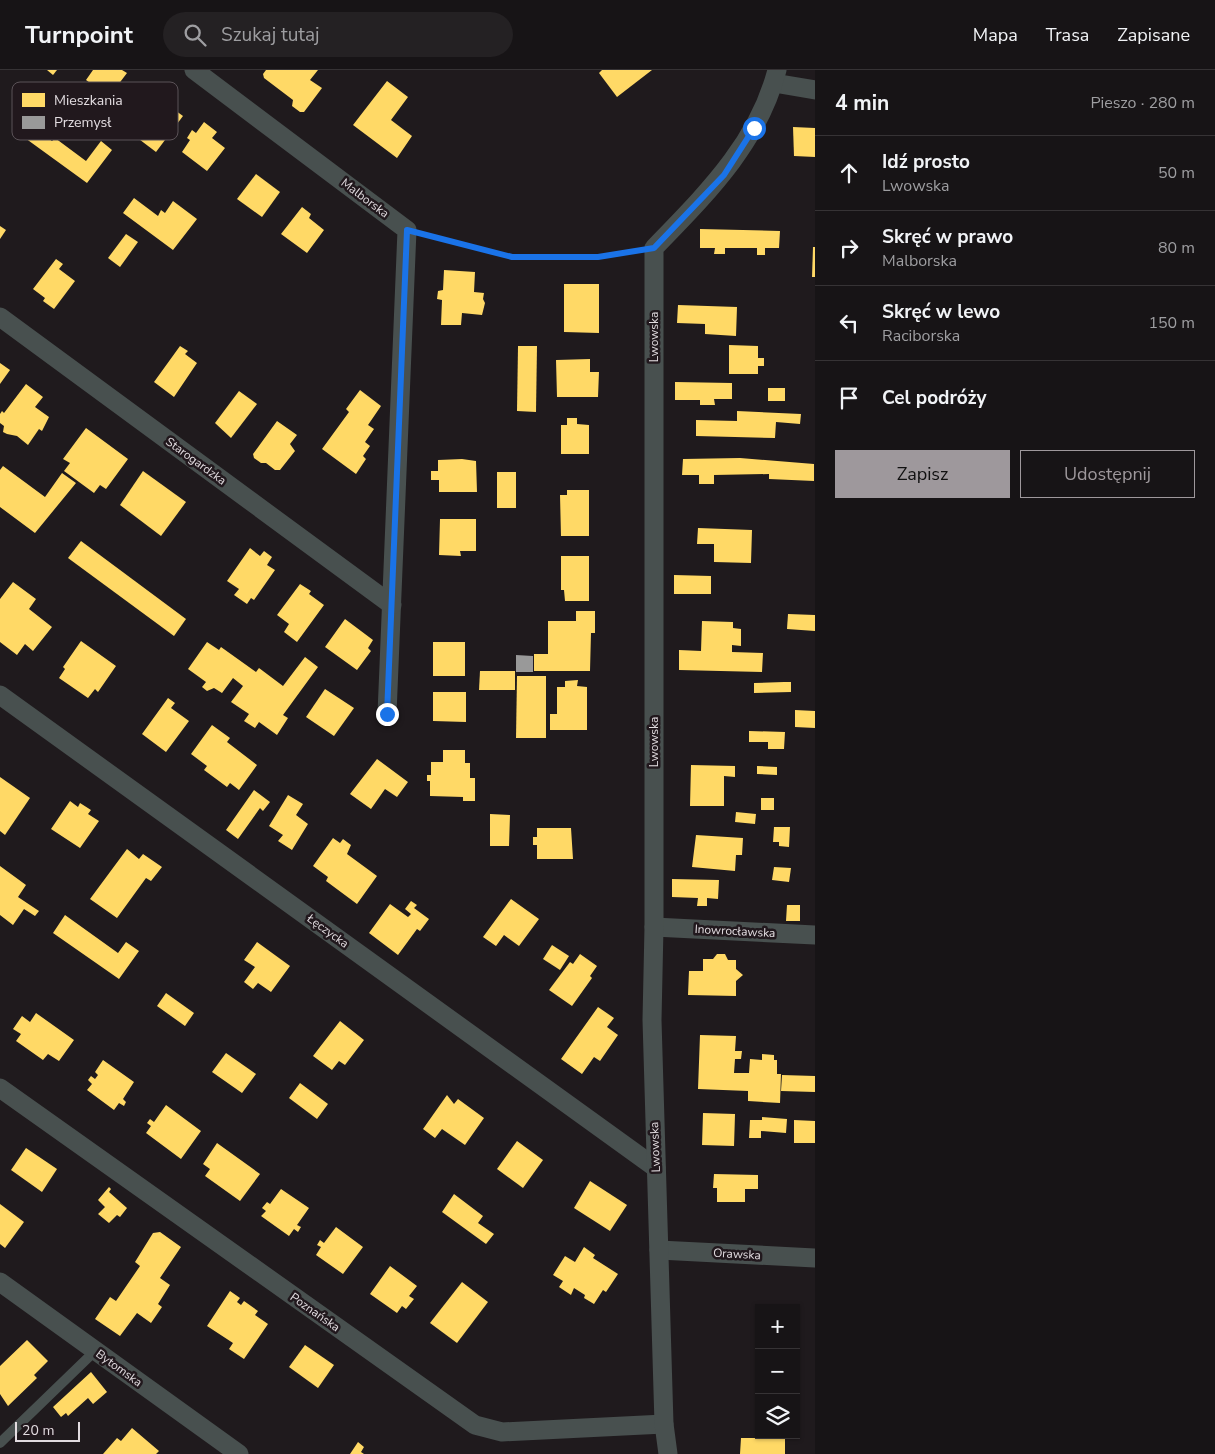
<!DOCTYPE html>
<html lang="pl">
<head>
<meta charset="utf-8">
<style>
	body { margin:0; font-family:"Nunito Sans",sans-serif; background:#242123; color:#f1f3f6 }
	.controls { position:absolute; right:15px; bottom:15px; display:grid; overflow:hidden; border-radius:0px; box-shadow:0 1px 4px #0004 }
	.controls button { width:45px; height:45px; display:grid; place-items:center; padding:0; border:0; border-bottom:1px solid #363335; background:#171416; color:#f1f3f6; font:25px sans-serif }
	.scale { position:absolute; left:15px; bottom:12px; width:65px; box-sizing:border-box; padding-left:5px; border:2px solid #e2dce0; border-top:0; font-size:14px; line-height:18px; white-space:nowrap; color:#e2dce0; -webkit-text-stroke:4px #21181d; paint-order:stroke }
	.stop { position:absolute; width:15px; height:15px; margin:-11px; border:4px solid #1a73e8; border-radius:50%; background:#fff }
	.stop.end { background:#1a73e8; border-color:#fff; box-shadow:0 1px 5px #0008 }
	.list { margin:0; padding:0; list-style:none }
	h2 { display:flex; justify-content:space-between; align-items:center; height:65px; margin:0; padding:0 20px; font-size:21px }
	h2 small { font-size:16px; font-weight:400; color:#9e9ea1 }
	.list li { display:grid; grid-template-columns:32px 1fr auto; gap:15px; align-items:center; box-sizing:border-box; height:75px; padding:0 20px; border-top:1px solid #363335 }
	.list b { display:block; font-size:19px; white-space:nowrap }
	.list p { margin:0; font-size:16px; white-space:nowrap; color:#9e9ea1 }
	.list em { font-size:16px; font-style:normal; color:#9e9ea1 }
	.actions { display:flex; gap:10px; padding:15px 20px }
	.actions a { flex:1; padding:11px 0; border:1px solid #9e989c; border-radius:0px; text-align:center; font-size:18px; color:#9e989c }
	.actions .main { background:#9e989c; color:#111 }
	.icon { flex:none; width:28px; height:28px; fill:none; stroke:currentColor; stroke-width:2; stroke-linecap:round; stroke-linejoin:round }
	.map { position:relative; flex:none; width:815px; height:1384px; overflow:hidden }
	header { display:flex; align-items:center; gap:30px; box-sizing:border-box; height:70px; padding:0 25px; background:#171416; border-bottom:1px solid #363335 }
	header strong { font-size:24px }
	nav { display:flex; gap:28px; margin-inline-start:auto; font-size:18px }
	.search { width:350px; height:45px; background:#242123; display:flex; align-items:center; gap:12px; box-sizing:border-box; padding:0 18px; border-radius:28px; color:#9e9ea1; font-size:19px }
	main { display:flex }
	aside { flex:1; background:#171416 }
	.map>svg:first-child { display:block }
	.homes { fill:#ffd966 }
	.industry { fill:#999 }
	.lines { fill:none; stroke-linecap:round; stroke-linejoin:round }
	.path { stroke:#4d5151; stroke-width:3; stroke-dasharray:2.5 2.5; stroke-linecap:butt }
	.service { stroke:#48504f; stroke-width:10 }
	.minor { stroke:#48504f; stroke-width:19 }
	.route { stroke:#1a73e8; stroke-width:6 }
	.labels { text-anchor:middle; stroke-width:5; stroke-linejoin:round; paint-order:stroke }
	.street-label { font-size:12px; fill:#e2dce0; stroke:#21181d }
	.key { fill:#21181d; stroke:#5b5358; stroke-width:1 }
	.key-label { font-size:14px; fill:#e2dce0 }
</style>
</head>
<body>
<header>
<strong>Turnpoint</strong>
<div class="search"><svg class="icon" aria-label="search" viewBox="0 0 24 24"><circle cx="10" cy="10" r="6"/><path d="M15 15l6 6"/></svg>Szukaj tutaj</div>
<nav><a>Mapa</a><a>Trasa</a><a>Zapisane</a></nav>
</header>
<main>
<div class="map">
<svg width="815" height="1384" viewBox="0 0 815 1384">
	<rect width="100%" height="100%" fill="#1f1a1d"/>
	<g class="homes">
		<path d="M47,0H57L53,5Z"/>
		<path d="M93,0H122L127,3L102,36L86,24L93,15L86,10Z"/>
		<path d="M266,0H318L310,10L322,18L304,42H300L292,36L293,30L264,8L263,4Z"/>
		<path d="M602,0H652L617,27L599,3Z"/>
		<path d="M387,11L408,27L391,50L412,66L397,88L353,55Z"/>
		<path d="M154,25L183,46L156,82L127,60Z"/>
		<path d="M204,52L217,62L212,68L225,78L207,101L182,82L190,70L187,68L192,60L196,63Z"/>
		<path d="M33,57L52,71L55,68L86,91L101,71L112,80L87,113L25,68Z"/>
		<path d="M793,57L815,58V87L794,86Z"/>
		<path d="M256,104L280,122L262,147L237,129Z"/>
		<path d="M134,128L158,146L161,140L165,143L173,131L197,149L173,180L123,143Z"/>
		<path d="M302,137L311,144L309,148L324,160L307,183L281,164Z"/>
		<path d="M0,156L6,160L0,169Z"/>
		<path d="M700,159L780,161L779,178H765V185H757V178H725V184H714L715,178H700Z"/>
		<path d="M126,164L138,172L120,197L108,188Z"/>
		<path d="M813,177H815V207H812Z"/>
		<path d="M56,189L63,194L59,199L75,211L54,239L43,231L45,228L33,219Z"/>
		<path d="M444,200L475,202L474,222L484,223L483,229L485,233L482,245L462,243L461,255H441L442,230L437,229L438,221L443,220Z"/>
		<path d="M564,214H599V263L564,262Z"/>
		<path d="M678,235L737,237L736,266L705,264V254L677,253Z"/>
		<path d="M729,275L758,276V288H764V296H758V304H729Z"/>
		<path d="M180,276L188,281L185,284L197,293L174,327L154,312Z"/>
		<path d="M518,276H537L536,342L517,341Z"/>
		<path d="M590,289V302H599L598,327H557L556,290Z"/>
		<path d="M0,293L10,300L0,314Z"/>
		<path d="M675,312L732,313V329H714L715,335H700V330H675Z"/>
		<path d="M26,314L43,327L35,337L49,347L42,361L39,359L28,375L17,366L7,364L3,362L4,356L0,353V344L2,341L4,343Z"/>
		<rect x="768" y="318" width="17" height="13"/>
		<path d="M360,320L381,336L368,355L374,359L365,372L370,376L363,386L366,389L356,404L322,379L349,342L346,339Z"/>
		<path d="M239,321L257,334L231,368L215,353Z"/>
		<path d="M737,341L801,344L800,354L776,352L775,368L696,366V350L737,351Z"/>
		<path d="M567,348H577V354L589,355V384H561V355H567Z"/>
		<path d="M277,351L297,365L290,374L295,381L280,400H275L266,393H261L254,388L253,384Z"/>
		<path d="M86,358L128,389L106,419L100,415L94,423L64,401L70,393L63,389Z"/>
		<path d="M740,388L814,394V411L769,409V404L714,405V414H699V405H682L683,389Z"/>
		<path d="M462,389L476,391L477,422H439V410H431V401H438V390Z"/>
		<path d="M3,396L45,427L62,403L76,413L35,463L0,437V400Z"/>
		<path d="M143,401L186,432L161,466L120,435Z"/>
		<rect x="497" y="402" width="19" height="36"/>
		<path d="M567,420H589V466H561L560,425H567Z"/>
		<path d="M440,449H476V481H460L461,486L439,485Z"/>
		<path d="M698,458L752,460L751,493L714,492V474H697Z"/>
		<path d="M81,471L186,549L174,566L68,488Z"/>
		<path d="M250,478L260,486L264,481L272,487L267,495L275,500L254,530L251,528L247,534L234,525L239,519L227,511Z"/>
		<path d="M561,486H589V531H565L564,520H561Z"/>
		<path d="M674,505L711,506V524H674Z"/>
		<path d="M13,512L36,529L29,539L52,557L33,581L25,574L17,585L0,572V529Z"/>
		<path d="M300,514L311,521L309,524L324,535L297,572L284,562L289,554L277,545Z"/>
		<path d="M576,541H595V563H591L590,601H534V584H548V551H576Z"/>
		<path d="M788,544L815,545V561L787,559Z"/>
		<path d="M345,549L373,570L368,578L371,581L357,600L325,577Z"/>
		<path d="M702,551L733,552V558L741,559V576L732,575V582L763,583L762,602L679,600V580L701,581Z"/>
		<path d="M81,571L116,596L98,622L95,619L88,628L59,608L65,599L63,597Z"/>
		<path d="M207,572L219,580L221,577L256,602L259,598L283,616L305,587L318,597L283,645L288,648L277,665L259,652L255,658L244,651L249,644L231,632L243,616L233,608L222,623L214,618L207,621L202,617L206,612L188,599Z"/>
		<rect x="433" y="572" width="32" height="34"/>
		<path d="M480,601H515V620H479Z"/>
		<path d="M517,606H546V668H516Z"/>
		<path d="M578,610L577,616L587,617V660H550V644H557V617H565V611Z"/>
		<path d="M784,612H791V622L754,623V613Z"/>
		<path d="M325,619L354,638L334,666L306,647Z"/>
		<path d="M433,622H466V652L433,651Z"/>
		<path d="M168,628L175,633L171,638L189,651L166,682L142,664Z"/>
		<path d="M795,640L815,641V658L795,657Z"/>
		<path d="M212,655L230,668L227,672L257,695L239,720L230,713L227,717L204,700L207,696L191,684Z"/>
		<path d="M749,661L785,662L784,679H768V672H749Z"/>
		<path d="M443,680H465V693H470V708H475V731H463V727L430,726V711H427V705H431V692H443Z"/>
		<path d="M377,689L408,712L397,727L385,719L371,739L350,724Z"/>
		<path d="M691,695L735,696V707L724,706V736H690Z"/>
		<path d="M757,696L777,697V705L757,704Z"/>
		<path d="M0,707L30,728L5,765L0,761Z"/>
		<path d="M254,720L270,732L263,741L260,738L238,769L226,760Z"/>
		<path d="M288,725L303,734L296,745L308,754L292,780L278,771L283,765L269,756Z"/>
		<rect x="761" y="728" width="13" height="12"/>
		<path d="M70,731L78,737L80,733L91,740L88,744L99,751L80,778L51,759Z"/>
		<path d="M736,742L756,744L755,754L735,752Z"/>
		<path d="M490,744L510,745L509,776H490Z"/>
		<path d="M774,757H790L789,777L779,776V772H773Z"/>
		<path d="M537,758H571L573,789H537V775H533V767H537Z"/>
		<path d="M696,765L743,768L742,785H736L735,801L692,797Z"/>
		<path d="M333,768L340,773L343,769L351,775L347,784L377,806L357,834L326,811L328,807L313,796Z"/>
		<path d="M127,779L139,789L143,784L162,797L151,811L146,808L117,848L90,829Z"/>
		<path d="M0,796L26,815L18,827L39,841L35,846L24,839L13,855L0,845Z"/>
		<path d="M774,797L791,798L789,812L772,810Z"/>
		<path d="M672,809L719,810L718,829L707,828V836H697L698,828L672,827Z"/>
		<path d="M511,829L539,849L519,876L504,865L496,876L483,867Z"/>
		<path d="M411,831L417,835L414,838L429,849L420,861L417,859L398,885L369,863L390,834L408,847L411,844L405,839Z"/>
		<path d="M787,835H800V851H786Z"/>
		<path d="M65,845L118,883L126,872L139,881L119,909L53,863Z"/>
		<path d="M257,872L290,896L271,922L258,913L253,919L244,912L255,897L244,890Z"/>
		<path d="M552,875L569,886L560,900L543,889Z"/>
		<path d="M580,884L597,896L590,906L592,908L572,936L549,920L570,892L573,894Z"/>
		<path d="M717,884H725L728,890H736V899L743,905L736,911V926L688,925L689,901H703V889H713Z"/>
		<path d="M166,923L194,943L185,956L157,936Z"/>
		<path d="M598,937L614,948L607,957L618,965L600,991L594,987L582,1004L561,989Z"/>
		<path d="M36,943L74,970L59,991L48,984L43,990L16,971L21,964L13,959L22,946L30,952Z"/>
		<path d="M340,951L364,970L345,995L339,991L332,1000L313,986Z"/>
		<path d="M700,965L736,966L735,981H742L741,989H735L734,1003H749L750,989L762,990V984L774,985V990H777V1004H781L780,1033L748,1031V1021L698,1019Z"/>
		<path d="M226,983L256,1004L242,1023L212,1002Z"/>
		<path d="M103,990L134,1012L123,1029L126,1032L124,1036L119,1033L114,1040L87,1020L92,1014L88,1010L91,1006L95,1009L98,1005L95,1002Z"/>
		<path d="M782,1005L815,1006V1022L781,1021Z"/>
		<path d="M300,1013L328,1034L317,1049L289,1028Z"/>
		<path d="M447,1025L454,1034L458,1029L484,1048L465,1075L442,1059L435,1068L423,1059Z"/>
		<path d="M166,1035L201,1061L181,1089L146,1063L151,1056L147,1053L150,1049L154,1052Z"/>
		<path d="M703,1043L735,1044L734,1076L702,1075Z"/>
		<path d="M762,1047L787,1049L786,1063L761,1061V1068H749L750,1050H762Z"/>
		<path d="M794,1050L815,1051V1073H794Z"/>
		<path d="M517,1071L543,1090L523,1118L497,1099Z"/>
		<path d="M217,1073L260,1104L240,1131L205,1106L210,1099L203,1094Z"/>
		<path d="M26,1078L57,1099L42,1122L11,1100Z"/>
		<path d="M714,1104L758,1105V1119H745V1132H717V1118H713Z"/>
		<path d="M590,1111L627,1135L610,1161L574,1138Z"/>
		<path d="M109,1117L111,1119L109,1122L127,1138L120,1147L117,1145L109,1153L98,1144L105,1137L98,1130Z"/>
		<path d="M281,1119L309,1138L297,1155L301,1157L298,1162L294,1159L289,1166L261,1146L266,1141L262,1138L267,1132L270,1134Z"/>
		<path d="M454,1124L483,1146L478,1153L494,1164L486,1174L442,1142Z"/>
		<path d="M0,1134L24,1152L5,1178L0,1174Z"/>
		<path d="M336,1157L363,1177L343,1204L316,1185L321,1177L317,1175L320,1170L324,1173Z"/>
		<path d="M160,1162L181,1177L160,1208L170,1215L158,1234L162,1237L151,1253L137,1243L120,1266L95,1249L110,1227L116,1231L140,1196L135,1192L153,1163Z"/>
		<path d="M584,1177L595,1185L593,1188L618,1204L606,1222L603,1220L594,1234L584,1228L585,1225L574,1218L571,1225L559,1217L563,1211L553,1205L565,1186L575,1192Z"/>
		<path d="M390,1196L417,1216L409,1226L414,1229L406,1239L402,1236L397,1243L370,1224Z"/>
		<path d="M462,1212L488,1232L457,1273L430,1253Z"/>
		<path d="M230,1221L240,1228L237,1232L241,1235L244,1231L258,1241L255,1245L268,1254L244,1289L229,1279L233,1273L207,1256Z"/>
		<path d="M27,1270L48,1291L34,1305L37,1308L8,1336L0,1324V1296Z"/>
		<path d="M305,1275L334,1295L318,1318L289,1297Z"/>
		<path d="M91,1302L107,1322L93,1334L88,1328L68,1346L66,1343L61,1347L53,1337Z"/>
		<path d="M132,1358L159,1381L156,1384H103L117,1368L121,1371Z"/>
		<path d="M769,1365H785V1384H740L741,1368H769Z"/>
		<path d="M358,1372L364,1377L361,1382L364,1384H350Z"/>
	</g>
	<path class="industry" d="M516,585L533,586V602H516Z"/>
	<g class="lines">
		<path class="path" d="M427,165L512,187H598L635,181"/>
		<path class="service" d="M0,1373L95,1281"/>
		<g class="minor">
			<path d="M194,0L407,160L387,644"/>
			<path d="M774,13L815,20"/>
			<path d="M0,247L392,535"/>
			<path d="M0,625L656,1098"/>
			<path d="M654,857L815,865"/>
			<path d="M0,1018L475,1355L502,1362L664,1354"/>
			<path d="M659,1180L815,1188"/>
			<path d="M0,1212L239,1384"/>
			<path d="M668,1384L664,1354L652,950L654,857V178C705,125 758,74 777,0"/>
		</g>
	</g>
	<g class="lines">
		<path class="route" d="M387,644L407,160L512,187H598L654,178L724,105L754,58"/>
	</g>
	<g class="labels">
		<g class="street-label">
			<text transform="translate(365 128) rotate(37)" y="4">Malborska</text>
			<text transform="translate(654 267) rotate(-90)" y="4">Lwowska</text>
			<text transform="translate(196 391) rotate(36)" y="4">Starogardzka</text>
			<text transform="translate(654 672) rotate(-90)" y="4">Lwowska</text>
			<text transform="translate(328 861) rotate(36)" y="4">Łęczycka</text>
			<text transform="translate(735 861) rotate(3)" y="4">Inowrocławska</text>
			<text transform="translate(655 1077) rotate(-92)" y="4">Lwowska</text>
			<text transform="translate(737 1184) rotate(3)" y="4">Orawska</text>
			<text transform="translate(315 1242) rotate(35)" y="4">Poznańska</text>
			<text transform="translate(119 1298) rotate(36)" y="4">Bytomska</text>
		</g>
	</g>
	<rect x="12" y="12" width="166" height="58" rx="8" class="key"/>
	<rect x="22" y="23" width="23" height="14" fill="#ffd966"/>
	<rect x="22" y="46" width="23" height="13" fill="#999"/>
	<g class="key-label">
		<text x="54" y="35">Mieszkania</text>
		<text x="54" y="57">Przemysł</text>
	</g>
</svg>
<div class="controls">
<button>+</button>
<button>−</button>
<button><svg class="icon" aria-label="layers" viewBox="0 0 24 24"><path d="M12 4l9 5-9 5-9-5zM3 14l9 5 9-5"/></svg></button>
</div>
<div class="scale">20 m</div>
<div class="stop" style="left:754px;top:58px"></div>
<div class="stop end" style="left:387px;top:644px"></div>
</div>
<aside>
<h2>4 min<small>Pieszo · 280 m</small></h2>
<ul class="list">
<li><svg class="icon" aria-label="ahead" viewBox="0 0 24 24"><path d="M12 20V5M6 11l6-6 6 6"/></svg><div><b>Idź prosto</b><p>Lwowska</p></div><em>50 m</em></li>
<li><svg class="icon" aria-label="right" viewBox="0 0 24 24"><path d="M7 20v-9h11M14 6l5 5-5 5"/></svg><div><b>Skręć w prawo</b><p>Malborska</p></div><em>80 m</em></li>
<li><svg class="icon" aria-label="left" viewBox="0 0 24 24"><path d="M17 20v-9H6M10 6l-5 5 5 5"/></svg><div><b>Skręć w lewo</b><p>Raciborska</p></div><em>150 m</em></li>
<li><svg class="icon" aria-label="arrive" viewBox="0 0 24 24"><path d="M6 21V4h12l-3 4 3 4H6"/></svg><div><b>Cel podróży</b></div></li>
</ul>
<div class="actions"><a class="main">Zapisz</a><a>Udostępnij</a></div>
</aside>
</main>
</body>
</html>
